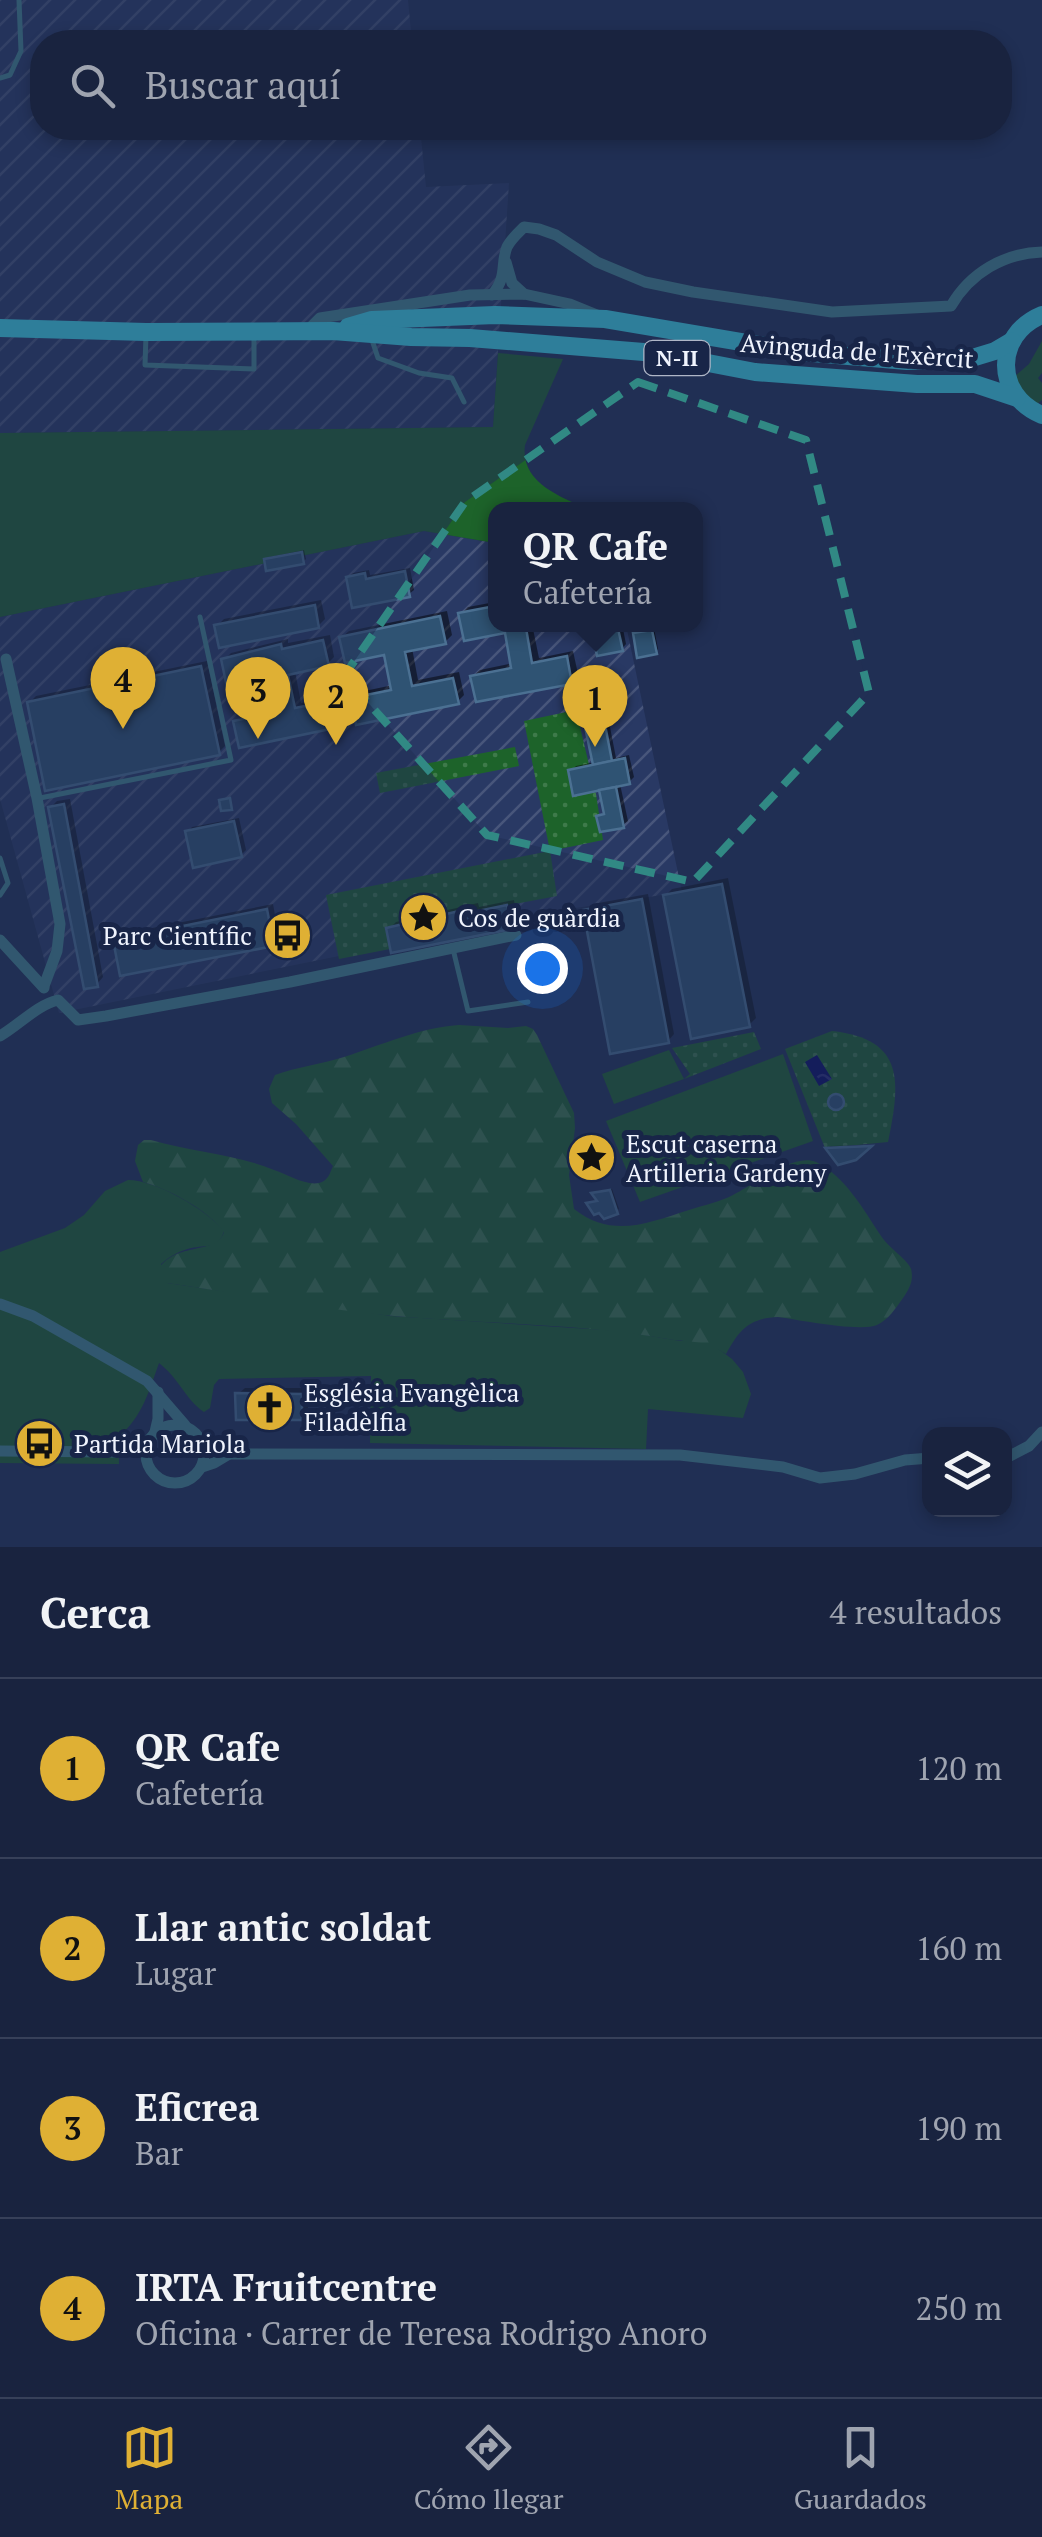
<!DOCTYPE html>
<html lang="es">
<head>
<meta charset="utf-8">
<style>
	body { margin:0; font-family:"PT Serif",serif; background:#262f4a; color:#f1f3f6 }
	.controls { position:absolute; right:30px; bottom:30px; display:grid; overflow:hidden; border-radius:20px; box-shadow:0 5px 15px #0003 }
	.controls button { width:90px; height:90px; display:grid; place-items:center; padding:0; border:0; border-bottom:2px solid #374059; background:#19233f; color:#f1f3f6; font:50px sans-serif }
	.you { position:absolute; left:542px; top:968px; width:35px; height:35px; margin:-25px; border:8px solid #fff; border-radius:50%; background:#1a73e8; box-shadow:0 0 0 15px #1a73e833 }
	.badge { display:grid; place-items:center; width:65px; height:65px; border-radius:50%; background:#dfb034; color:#111; font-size:32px; font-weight:700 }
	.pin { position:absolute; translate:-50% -82px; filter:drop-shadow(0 2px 5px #0008) }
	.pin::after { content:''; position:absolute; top:52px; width:35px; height:30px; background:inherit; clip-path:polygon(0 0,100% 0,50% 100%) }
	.popup { position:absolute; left:488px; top:502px; width:215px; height:130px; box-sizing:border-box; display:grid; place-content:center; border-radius:20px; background:#19233f; filter:drop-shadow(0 2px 8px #0005); font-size:32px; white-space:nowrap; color:#9fa4b0 }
	.popup b { font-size:38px; color:#f1f3f6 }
	.popup::after { content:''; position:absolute; left:50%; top:100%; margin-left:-20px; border:20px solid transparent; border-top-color:#19233f }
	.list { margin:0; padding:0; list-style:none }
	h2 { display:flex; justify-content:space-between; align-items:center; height:130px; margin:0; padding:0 40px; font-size:42px }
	h2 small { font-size:32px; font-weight:400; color:#9fa4b0 }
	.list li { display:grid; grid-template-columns:65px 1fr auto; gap:30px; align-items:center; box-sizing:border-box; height:180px; padding:0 40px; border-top:2px solid #374059 }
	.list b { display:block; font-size:38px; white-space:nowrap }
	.list p { margin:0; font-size:32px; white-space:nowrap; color:#9fa4b0 }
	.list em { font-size:32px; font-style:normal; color:#9fa4b0 }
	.icon { flex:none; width:55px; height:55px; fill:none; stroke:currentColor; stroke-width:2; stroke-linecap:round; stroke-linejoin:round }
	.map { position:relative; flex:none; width:1042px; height:1547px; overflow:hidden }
	.search { position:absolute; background:#19233f; box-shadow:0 5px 15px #0003; left:30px; right:30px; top:30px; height:110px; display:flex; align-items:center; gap:25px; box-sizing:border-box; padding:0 35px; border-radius:40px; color:#9fa4b0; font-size:38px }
	.sheet { height:850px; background:#19233f }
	nav { display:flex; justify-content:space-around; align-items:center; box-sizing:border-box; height:140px; border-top:2px solid #374059; background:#19233f; font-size:28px; color:#9fa4b0 }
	nav a { display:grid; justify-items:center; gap:5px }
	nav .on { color:#dfb034 }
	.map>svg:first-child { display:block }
	.industrial { fill:url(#industrial-furrows) }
	.grass { fill:#1d632a }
	.forest { fill:url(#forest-firs) }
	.park { fill:url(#park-dots) }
	.water { fill:url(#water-ripples) }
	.shadow { fill:#0007 }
	.building { fill:#2f5373; stroke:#4b7092; stroke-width:2.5 }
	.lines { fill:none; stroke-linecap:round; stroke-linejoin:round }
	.service { stroke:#468890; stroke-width:5 }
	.minor { stroke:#468890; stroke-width:11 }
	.primary { stroke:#3edef0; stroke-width:18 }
	.marked { fill:none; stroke:#318984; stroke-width:8; stroke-dasharray:20 12; stroke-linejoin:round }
	.labels { text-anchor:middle; stroke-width:10; stroke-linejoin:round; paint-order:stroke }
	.shield { fill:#182548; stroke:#afb6c7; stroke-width:2.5 }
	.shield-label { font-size:22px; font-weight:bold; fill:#f0f4fe }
	.street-label { font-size:25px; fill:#f0f4fe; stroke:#182548 }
	.poi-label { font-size:25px; fill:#f0f4fe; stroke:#182548; text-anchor:start }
</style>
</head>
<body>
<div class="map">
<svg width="1042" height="1547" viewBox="0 0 1042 1547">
	<defs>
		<pattern id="industrial-furrows" width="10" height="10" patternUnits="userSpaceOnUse" patternTransform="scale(2.5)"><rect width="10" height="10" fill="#293964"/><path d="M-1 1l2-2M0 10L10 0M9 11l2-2" fill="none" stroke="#48567b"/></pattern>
		<pattern id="forest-firs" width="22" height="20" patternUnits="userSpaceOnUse" patternTransform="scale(2.5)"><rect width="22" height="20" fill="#1d632a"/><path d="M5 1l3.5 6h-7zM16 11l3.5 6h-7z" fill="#3e7a4a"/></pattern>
		<pattern id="park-dots" width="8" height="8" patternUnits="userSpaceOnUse" patternTransform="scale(2.5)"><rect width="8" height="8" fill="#1d632a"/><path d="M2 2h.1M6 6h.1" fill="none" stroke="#3e7a4a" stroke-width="1.8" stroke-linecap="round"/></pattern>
		<pattern id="water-ripples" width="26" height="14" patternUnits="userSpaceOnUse" patternTransform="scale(2.5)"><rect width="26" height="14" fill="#050765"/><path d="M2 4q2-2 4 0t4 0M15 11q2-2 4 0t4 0" fill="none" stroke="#2a2c7c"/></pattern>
	</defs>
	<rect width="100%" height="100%" fill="#212f54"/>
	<g class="industrial">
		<path d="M0,0H408L412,42H42V128H420L426,187L509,183L493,427L0,433Z"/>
		<path d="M424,531L495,543V624L626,625L682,892L575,908L59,1013L0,799V617Z"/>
	</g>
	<g class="grass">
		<path d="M1042,341V373L1038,378L1042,383V400L1037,404L1023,394L1015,376L1029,364Z"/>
		<path d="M498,353L563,359L525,445C520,482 559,496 587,509L495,510V543L424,531L0,617V433L493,427Z"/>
		<path d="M669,1050L684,1079L614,1104L602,1074Z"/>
		<path d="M783,1054L813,1141L640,1202L606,1121Z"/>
		<path d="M128,1180C156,1180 207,1210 224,1231C219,1249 206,1245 191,1248C179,1251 170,1256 161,1264L167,1283L391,1316L621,1331L680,1341H697L713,1345L732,1359L743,1372L751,1394L743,1418L648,1409L646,1449L370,1443L371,1376L219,1379L214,1385L210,1408L204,1412C185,1399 179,1378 159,1363C149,1391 142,1418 118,1437L119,1464L0,1463V1252L65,1228L84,1215L105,1191Z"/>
	</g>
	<path class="forest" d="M459,1025L508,1028L526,1026L533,1029L537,1035L574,1113L575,1128L569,1175L574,1209C612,1239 648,1223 689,1210C704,1205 720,1202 733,1195C753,1185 794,1152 816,1162C844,1175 864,1210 881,1236C888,1247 909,1261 911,1269C914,1281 909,1289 903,1298C896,1308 888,1320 877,1325C859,1332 800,1320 778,1317C749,1318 739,1330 726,1354C704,1339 692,1343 668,1339C577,1323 485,1324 394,1316C318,1309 242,1294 167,1283L160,1278L157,1271C176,1240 217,1256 224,1232C208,1210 169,1189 143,1182L135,1161L138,1145L144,1140H151C192,1152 235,1154 274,1170C286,1174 306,1186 319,1183C328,1181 330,1173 333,1166L296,1124L272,1103L269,1089L275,1075C297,1067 321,1064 344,1057C382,1045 418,1028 459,1025Z"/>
	<g class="park">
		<path d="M576,710L596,794L603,840L550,851L557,896L473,912L471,909L420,919L390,949L339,959L326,895L550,851L524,721Z"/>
		<path d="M515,747L519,766L380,793L376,773Z"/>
		<path d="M832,1031C906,1039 900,1083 888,1142L825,1148L785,1049Z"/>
		<path d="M754,1032L761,1049L684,1079L690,1074L672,1048Z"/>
	</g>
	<path class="water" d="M817,1055L832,1079L819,1086L805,1062Z"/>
	<g class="shadow">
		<path d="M304,550L306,559L303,562L266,560L269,557Z"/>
		<path d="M410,568L414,590L409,594L348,577L353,573L369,570L370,575Z"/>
		<path d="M321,600L325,619L318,626H217L224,619Z"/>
		<path d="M495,602V624H532L539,658L573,651L578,674L571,681L473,676L480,670L513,663L507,630L461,614L468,607Z"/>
		<path d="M447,611L452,635L445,642L412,648L418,680L459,672L464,695L457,702L353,699L360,692L393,685L386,652L342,637L349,631Z"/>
		<path d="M593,624H622L626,644L622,649Z"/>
		<path d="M654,628L658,649L656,652L635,634L638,632Z"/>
		<path d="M330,635L334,657L327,664L295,671L301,703L341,695L345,718L339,725L236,722L243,715L275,709L269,676L224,660L231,653L288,639V643Z"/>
		<path d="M207,661L225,746L218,753L29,703L36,696Z"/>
		<path d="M604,696L616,758L629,755L634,777L629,782L620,784L628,821L623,825L599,817L604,812L601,787L571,771L576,766L595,762L583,704L588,699Z"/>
		<path d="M70,799L103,977L97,984L50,808L57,801Z"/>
		<path d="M239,818L246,850L241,855L188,832L192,827Z"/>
		<path d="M728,878L756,1018L749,1025L665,896L672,889Z"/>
		<path d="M648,894L674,1034L668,1041L586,911L593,904Z"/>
		<path d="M514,900L517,920L511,926L389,929L396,922L478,903L479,907Z"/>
		<path d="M273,904L279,937L273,943L115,941L122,934Z"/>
		<circle cx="837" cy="1101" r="5.5"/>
		<path d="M870,1145L854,1158L828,1148L830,1146Z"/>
		<path d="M612,1189L619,1209L616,1211L590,1203L599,1200L594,1193L596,1191Z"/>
		<path d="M245,1388H308V1410L301,1417L238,1394Z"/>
	</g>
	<g class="building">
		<path d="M302,552L304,564L266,571L264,559Z"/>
		<path d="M405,571L410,597L352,608L346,577L365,573L366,579Z"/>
		<path d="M315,605L319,628L219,648L214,625Z"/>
		<path d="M495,606V624H546L526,628L532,663L567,656L572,684L476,702L470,676L511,668L505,633L464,641L458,613Z"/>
		<path d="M440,616L446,644L405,652L412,686L453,678L459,704L356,725L351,698L391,690L384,655L345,663L339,637Z"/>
		<path d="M591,624H617L623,651L597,656Z"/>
		<path d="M652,630L657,654L637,658L633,633Z"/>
		<path d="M323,640L329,666L288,675L295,708L335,700L340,727L239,748L233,721L274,713L267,679L227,687L221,659L281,644L282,649Z"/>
		<path d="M201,666L220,755L45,791L27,702Z"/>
		<path d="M600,699L612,761L593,765L580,703Z"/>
		<path d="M625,758L630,784L573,796L568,770Z"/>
		<path d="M616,787L624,828L600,832L596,816L604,814L599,790Z"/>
		<path d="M230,798L232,810L221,811L219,800Z"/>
		<path d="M64,804L98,987L84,989L48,807Z"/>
		<path d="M234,821L242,857L193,868L185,831Z"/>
		<path d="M722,884L750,1027L691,1039L663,895Z"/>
		<path d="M642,899L669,1043L610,1054L583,910Z"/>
		<path d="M507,905L512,929L391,953L386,928L472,908L473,912Z"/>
		<path d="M267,909L274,946L120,976L113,940Z"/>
		<circle cx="836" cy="1102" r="8"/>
		<path d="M872,1146L856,1160L838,1165L825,1148Z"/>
		<path d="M610,1190L618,1214L604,1219L599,1213L594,1215L586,1203L597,1201L591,1193Z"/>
		<path d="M235,1393L302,1394V1420H236Z"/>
	</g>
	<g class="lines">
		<g class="service">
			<path d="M0,78L10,75L21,51L19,0"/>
			<path d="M146,335L145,365L254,369V334"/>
			<path d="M371,337L378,358L419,373L452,378L464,402"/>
			<path d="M40,798L231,760L200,617"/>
			<path d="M0,858L8,883L0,895"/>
			<path d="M453,949L468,1011L528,1002"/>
		</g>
		<g class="minor">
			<path d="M506,262L512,283L524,294"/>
			<path d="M492,295C508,276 500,265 507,247C511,239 518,233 524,227L539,229L556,235L597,262L645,282L693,292L832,312L951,306C970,273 1004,253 1042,252"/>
			<path d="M306,332L320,318L470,295L524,294L570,304L597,315"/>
			<path d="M6,659L37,798L60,924L57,951L44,986"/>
			<path d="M0,940L44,988"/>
			<path d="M0,1036C19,1025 37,1005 58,1000L78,1020L106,1016L290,982L516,935"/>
			<path d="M0,1304L33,1316L147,1381L185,1425"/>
			<circle cx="175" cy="1454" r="29"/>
			<path d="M155,1432L158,1419V1392"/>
			<path d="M201,1442L229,1454L680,1455L783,1467L820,1478L855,1474L905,1460L930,1458"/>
			<path d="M0,1451L114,1452L125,1451L148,1440"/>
			<path d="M1004,1459L1029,1446L1042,1432"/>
			<path d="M202,1467L214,1463L229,1454"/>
		</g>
		<g class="primary">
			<path d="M1042,315C994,335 994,395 1042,415"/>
			<path d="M348,327L372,320L495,315L605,319L801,352L907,361L972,358L995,351L1012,341"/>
			<path d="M0,328L146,332L333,331L411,337L470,338L656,353L755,372L917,384H975L1017,398"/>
		</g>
	</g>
	<path d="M0 0H1042V1547H0ZM638,382L806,440L869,693L693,882L487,835L344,676L465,502Z" fill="#212f54" fill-opacity=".55" fill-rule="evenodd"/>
	<path class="marked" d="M638,382L806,440L869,693L693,882L487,835L344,676L465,502Z"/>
	<defs>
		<symbol id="sight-disc" viewBox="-11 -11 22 22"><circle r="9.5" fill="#dfb034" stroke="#182548"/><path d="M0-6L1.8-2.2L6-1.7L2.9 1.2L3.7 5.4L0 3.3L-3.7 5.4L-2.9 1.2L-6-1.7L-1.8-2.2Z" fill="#111"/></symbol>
		<symbol id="bus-disc" viewBox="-11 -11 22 22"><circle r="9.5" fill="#dfb034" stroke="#182548"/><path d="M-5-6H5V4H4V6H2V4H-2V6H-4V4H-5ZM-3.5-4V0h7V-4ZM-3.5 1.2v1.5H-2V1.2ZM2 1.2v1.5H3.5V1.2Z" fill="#111"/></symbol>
		<symbol id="church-disc" viewBox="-11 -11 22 22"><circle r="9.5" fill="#dfb034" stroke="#182548"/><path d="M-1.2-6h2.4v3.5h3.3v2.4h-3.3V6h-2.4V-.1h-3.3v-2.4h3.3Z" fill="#111"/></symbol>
	</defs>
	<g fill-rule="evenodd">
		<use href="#sight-disc" x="396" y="890" width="55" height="55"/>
		<use href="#bus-disc" x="260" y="908" width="55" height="55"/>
		<use href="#sight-disc" x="564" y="1130" width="55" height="55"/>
		<use href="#church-disc" x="242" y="1380" width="55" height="55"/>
		<use href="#bus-disc" x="12" y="1416" width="55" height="55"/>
	</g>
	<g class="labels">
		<rect class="shield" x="644.5" y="341" width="65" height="34" rx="8"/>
		<g class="shield-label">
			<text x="677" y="366">N-II</text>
		</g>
		<g class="street-label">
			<text transform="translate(857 351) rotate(4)" y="9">Avinguda de l'Exèrcit</text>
		</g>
		<g class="poi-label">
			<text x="458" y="927">Cos de guàrdia</text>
			<text x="252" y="945" text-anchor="end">Parc Científic</text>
			<text x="626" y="1153">Escut caserna<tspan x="626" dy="29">Artilleria Gardeny</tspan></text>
			<text x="304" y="1402">Església Evangèlica<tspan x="304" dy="29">Filadèlfia</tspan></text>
			<text x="74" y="1453">Partida Mariola</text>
		</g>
	</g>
</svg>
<div class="controls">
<button><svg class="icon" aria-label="layers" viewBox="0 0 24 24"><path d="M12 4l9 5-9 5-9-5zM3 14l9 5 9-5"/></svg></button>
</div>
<div class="you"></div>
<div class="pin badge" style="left:595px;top:747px">1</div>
<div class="popup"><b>QR Cafe</b>Cafetería</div>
<div class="pin badge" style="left:336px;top:745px">2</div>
<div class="pin badge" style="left:258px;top:739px">3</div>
<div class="pin badge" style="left:123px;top:729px">4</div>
<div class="search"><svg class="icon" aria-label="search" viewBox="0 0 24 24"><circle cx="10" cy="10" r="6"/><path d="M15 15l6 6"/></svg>Buscar aquí</div>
</div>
<section class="sheet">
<h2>Cerca<small>4 resultados</small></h2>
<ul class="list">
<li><span class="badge">1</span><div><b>QR Cafe</b><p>Cafetería</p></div><em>120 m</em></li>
<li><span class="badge">2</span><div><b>Llar antic soldat</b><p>Lugar</p></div><em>160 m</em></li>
<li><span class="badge">3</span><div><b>Eficrea</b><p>Bar</p></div><em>190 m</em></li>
<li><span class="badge">4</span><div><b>IRTA Fruitcentre</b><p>Oficina · Carrer de Teresa Rodrigo Anoro</p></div><em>250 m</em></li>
</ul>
</section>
<nav>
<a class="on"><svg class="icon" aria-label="map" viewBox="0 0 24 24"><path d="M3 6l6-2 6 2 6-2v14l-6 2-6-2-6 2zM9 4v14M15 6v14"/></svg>Mapa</a>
<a><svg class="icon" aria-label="directions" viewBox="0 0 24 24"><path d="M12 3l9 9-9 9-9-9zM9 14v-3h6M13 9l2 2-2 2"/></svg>Cómo llegar</a>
<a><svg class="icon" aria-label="saved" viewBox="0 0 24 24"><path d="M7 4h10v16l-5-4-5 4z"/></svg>Guardados</a>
</nav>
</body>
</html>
